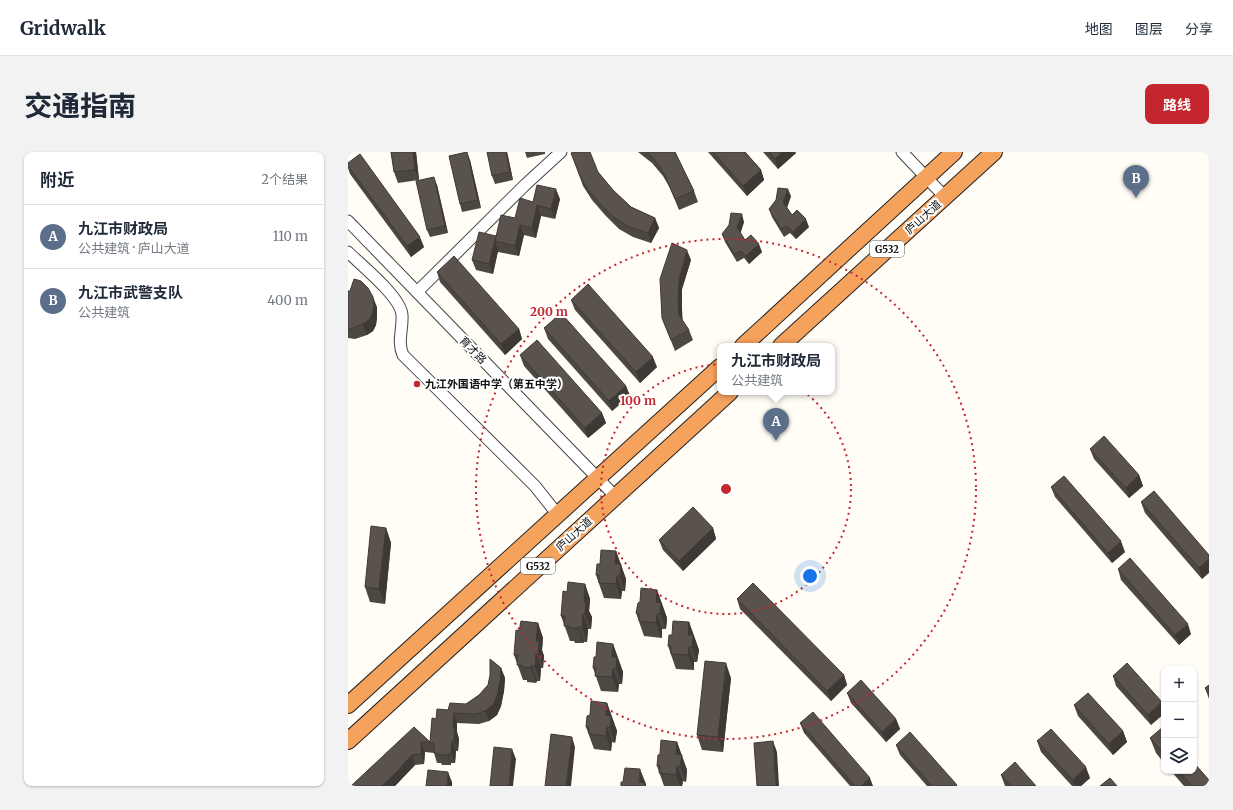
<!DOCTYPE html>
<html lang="zh">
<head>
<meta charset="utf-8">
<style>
	body { margin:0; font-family:Merriweather,"Noto Sans SC",serif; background:#f2f2f3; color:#1f2937 }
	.controls { position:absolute; right:12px; bottom:12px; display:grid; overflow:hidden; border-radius:8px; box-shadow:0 1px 3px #0004 }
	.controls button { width:36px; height:36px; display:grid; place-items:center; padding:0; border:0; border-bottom:1px solid #e0e1e3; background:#fff; color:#1f2937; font:20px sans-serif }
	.you { position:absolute; left:462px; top:424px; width:14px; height:14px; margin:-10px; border:3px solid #fff; border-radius:50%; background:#1a73e8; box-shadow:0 0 0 6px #1a73e833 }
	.badge { display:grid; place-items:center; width:26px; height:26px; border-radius:50%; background:#c4262e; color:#fff; font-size:13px; font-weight:700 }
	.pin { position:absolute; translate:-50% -33px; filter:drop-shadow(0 1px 2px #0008) }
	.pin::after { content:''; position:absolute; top:21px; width:14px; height:12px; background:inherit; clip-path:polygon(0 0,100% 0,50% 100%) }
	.popup { position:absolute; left:369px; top:191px; width:118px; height:52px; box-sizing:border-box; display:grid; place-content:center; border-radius:8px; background:#fff; filter:drop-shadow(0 1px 3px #0005); font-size:13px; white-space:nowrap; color:#747a83 }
	.popup b { font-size:15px; color:#1f2937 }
	.popup::after { content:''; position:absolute; left:50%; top:100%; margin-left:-8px; border:8px solid transparent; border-top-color:#fff }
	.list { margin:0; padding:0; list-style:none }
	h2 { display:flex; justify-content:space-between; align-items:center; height:52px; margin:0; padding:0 16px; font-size:17px }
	h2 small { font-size:13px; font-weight:400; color:#747a83 }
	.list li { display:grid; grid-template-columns:26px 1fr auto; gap:12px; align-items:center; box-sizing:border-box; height:64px; padding:0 16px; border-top:1px solid #e0e1e3 }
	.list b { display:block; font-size:15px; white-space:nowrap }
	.list p { margin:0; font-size:13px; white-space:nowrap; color:#747a83 }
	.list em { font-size:13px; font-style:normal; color:#747a83 }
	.icon { flex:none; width:22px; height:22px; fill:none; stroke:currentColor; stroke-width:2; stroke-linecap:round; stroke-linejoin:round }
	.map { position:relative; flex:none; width:861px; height:634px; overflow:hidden; border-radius:8px }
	header { display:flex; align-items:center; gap:24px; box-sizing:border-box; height:56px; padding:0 20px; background:#fff; border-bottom:1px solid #e0e1e3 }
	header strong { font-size:19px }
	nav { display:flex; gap:22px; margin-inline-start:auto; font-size:14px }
	.intro { display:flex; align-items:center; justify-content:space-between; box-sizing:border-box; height:96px; padding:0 24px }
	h1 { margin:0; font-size:28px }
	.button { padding:10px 18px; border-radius:8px; background:#c4262e; color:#fff; font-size:14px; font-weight:700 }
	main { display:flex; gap:24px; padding:0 24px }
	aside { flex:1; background:#fff; border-radius:8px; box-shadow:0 1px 3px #0004 }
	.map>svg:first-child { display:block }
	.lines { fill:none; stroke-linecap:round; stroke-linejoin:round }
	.minor-casing { stroke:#444; stroke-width:13 }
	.highway-casing { stroke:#222; stroke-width:18 }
	.minor { stroke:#fff; stroke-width:11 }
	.highway { stroke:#f5a25d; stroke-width:16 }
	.wall { fill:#4d4742 }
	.shaded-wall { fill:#3f3936 }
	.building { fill:#5a524d; stroke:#3f3936 }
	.ring { fill:none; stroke:#c4262e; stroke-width:2; stroke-dasharray:2 4 }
	.poi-dot { fill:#c4262e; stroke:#fff; stroke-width:1.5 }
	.labels { text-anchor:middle; stroke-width:4; stroke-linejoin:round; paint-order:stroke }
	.shield { fill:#fff; stroke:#585858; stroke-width:1 }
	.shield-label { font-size:10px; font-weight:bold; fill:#111 }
	.street-label { font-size:11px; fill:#111; stroke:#fff }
	.poi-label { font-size:11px; font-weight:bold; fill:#111; stroke:#fff; text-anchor:start }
	.centre { fill:#c4262e; stroke:#fff; stroke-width:2 }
	.ring-label { font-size:12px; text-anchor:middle; font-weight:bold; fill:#c4262e; stroke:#fff; stroke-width:4; stroke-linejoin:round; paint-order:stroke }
</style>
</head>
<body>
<header>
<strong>Gridwalk</strong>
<nav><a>地图</a><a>图层</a><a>分享</a></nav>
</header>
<div class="intro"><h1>交通指南</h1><a class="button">路线</a></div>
<main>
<aside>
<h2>附近<small>2个结果</small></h2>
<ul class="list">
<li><span class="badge" style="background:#5c6f8a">A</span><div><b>九江市财政局</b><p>公共建筑 · 庐山大道</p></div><em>110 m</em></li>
<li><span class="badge" style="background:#5c6f8a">B</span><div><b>九江市武警支队</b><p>公共建筑</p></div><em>400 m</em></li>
</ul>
</aside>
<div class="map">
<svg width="861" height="634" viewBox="0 0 861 634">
	<rect width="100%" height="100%" fill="#fffdf5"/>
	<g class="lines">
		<defs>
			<g id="minor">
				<path d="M554,0L597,45"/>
				<path d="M0,69L267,344"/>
				<path d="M0,100C14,114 53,145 54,163C55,177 49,190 55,203L187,334L210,363"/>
				<path d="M69,140L178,32L213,0"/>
			</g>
			<g id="highway">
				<path d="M395,194L606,0"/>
				<path d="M433,194L646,0"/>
				<path d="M0,553L372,215"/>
				<path d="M0,589L382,240"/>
			</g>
		</defs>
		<use href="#minor" class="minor-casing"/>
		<use href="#highway" class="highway-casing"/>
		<use href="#minor" class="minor"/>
		<use href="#highway" class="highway"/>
	</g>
	<g class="wall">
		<path d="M43,0H68L71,28L50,31L46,20Z"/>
		<path d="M159,0L165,28L147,32L144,24Z"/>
		<path d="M177,0H197V2L179,6Z"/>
		<path d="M290,0H327L346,39L350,50L331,58L322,36L315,24L304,11Z"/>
		<path d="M360,0H397L413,18L416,28L399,44Z"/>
		<path d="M415,0H447L448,1L430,17Z"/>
		<path d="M223,1L250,20L265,38L283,55L307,66L311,76L303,91L285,85L271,77L257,63L244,48L235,34Z"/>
		<path d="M122,8L133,56L114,60L112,52Z"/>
		<path d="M0,11L76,95L63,105L2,22L0,16Z"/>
		<path d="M89,33L100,81L82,85L79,78Z"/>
		<path d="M443,44L439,56L444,63L461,75L448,87L442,81L436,85L424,65L421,57Z"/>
		<path d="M212,47L207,67L193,64L188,86L176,83L171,104L150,100V99L145,122L128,118L124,108L148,84L185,50Z"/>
		<path d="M396,70L392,81L397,88L414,100L401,112L396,106L389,110L377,90L374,82Z"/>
		<path d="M343,108L334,137V168L341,178L345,188L327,199L314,166Z"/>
		<path d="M89,120L171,177L174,187L157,203L92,130Z"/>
		<path d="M0,139L29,155V165L28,173L25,179L19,183L7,187L0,186Z"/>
		<path d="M223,148L309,215L292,231L227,158Z"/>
		<path d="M196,176L278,234L282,244L264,259L200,187Z"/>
		<path d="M172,203L254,261L258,271L240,286L176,214Z"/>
		<path d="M742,297L791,323L795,334L781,346L746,307Z"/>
		<path d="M703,335L777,400L764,411L707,345Z"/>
		<path d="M793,350L861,403L854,427L797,361Z"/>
		<path d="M38,376L43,391L37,452L22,450L17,435Z"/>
		<path d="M365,376L368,387L335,419L315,398L311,388Z"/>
		<path d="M268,399L278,427L277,439H274L273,447L256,446L248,423L252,412Z"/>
		<path d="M770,417L843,482L831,493L773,428Z"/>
		<path d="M237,432L242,447L241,459L244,465L243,477H240L239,490H236L235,491H227L226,489H222L213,464L219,440Z"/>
		<path d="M309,438L319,466L318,477H314V486L296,484L288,461L292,450Z"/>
		<path d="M389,447L496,523L499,533L483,549L392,457Z"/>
		<path d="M341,470L351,498L349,510H346V518L328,517L320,494L324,483Z"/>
		<path d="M190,471L195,486L194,498L196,504L195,516H193L192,529H189L188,531L179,530V528H175L166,503L171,479Z"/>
		<path d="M265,492L275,520L274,532H271L270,540L253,539L245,516L248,505Z"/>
		<path d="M153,516L157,526L156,539L153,554L149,563L141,569L131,572L109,571V580L111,587L110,599H108L107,611H103V613H94L93,611H89L86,601L77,600L76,612L67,613L47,634L66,575L82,590L88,567L100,558L118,552L131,543L140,533Z"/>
		<path d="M765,524L814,550L803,573L768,534Z"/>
		<path d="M383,526L375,600L354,598L349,583Z"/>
		<path d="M861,533V547L857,536Z"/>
		<path d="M499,541L548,567L552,577L538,590L503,551Z"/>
		<path d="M259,551L269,579L267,591L264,590L263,599L246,597L238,575L242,563Z"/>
		<path d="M726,553L775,579L779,590L765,603L730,564Z"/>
		<path d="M452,571L525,634H502L456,581Z"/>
		<path d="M816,577V611L808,601L802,586Z"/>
		<path d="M689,589L742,626L733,634H724L693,600Z"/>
		<path d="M329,590L339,618L338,630L335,629L334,634H316L309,614L312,602Z"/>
		<path d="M548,593L609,634H579L552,603Z"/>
		<path d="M823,619H846L861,634H836Z"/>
		<path d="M653,623L688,634H657Z"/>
	</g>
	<g class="shaded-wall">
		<path d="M65,0H68L71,28L67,18Z"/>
		<path d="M119,0L122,8L133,56L130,48Z"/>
		<path d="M158,0H159L165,28L162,20Z"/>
		<path d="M434,0H447L448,1L430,17L427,7Z"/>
		<path d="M413,18L416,28L399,44L395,34Z"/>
		<path d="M86,25L89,33L100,81L97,74Z"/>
		<path d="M208,37L212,47L207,67L203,57Z"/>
		<path d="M440,37L443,44L438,58L435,50Z"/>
		<path d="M189,53L193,64L188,86L184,76Z"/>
		<path d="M394,62L396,70L392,83L389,75Z"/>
		<path d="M307,66L311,76L303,91L300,81Z"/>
		<path d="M458,67L461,75L448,87L445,80Z"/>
		<path d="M172,73L176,83L171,104L167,94Z"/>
		<path d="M148,84L147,89L150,99L145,122L141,112Z"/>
		<path d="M72,85L76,95L63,105L59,94Z"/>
		<path d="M411,92L414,100L401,112L398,104Z"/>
		<path d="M339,98L343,108L334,137V157L335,173L331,163L330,147L331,127Z"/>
		<path d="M25,145L29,155V165L28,173L25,179L19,183L15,172Z"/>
		<path d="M171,177L174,187L157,203L153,192Z"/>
		<path d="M305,205L309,215L292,231L288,220Z"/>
		<path d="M278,234L282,244L264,259L261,249Z"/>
		<path d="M254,261L258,271L240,286L237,276Z"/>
		<path d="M791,323L795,334L781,346L778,336Z"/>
		<path d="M38,376L43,391L37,452L31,437Z"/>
		<path d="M365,376L368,387L335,419L331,409Z"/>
		<path d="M773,389L777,400L764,411L760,401Z"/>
		<path d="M268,399L278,427L277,439L267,412Z"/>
		<path d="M861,407V421L854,427L851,416Z"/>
		<path d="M269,424L274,439L273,447L268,432Z"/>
		<path d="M237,432L242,447L241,459L244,465L243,477L237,462L236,450Z"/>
		<path d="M309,438L319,466L318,477L308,450Z"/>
		<path d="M235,462L240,477L239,490L234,475Z"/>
		<path d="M309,462L314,477V486L308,471Z"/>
		<path d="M341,470L351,498L349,510L340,483Z"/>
		<path d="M190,471L195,486L194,498L196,504L195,516L190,501L188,489Z"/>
		<path d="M840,472L843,482L831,493L827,483Z"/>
		<path d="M230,475L236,490L235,491L230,476Z"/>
		<path d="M265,492L275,520L274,532L264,505Z"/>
		<path d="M341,495L346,510V518L340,503Z"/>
		<path d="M188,501L193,516L192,529L187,514Z"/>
		<path d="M378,511L383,526L375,600L370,585Z"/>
		<path d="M183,514L189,529L188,531L183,516Z"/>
		<path d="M153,516L157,526L156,539L153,554L149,563L141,569L137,559Z"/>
		<path d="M265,517L271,532L270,540L264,525Z"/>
		<path d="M496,523L499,533L483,549L479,539Z"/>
		<path d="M814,550L816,556V562L803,573L800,563Z"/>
		<path d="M259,551L269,579L267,591L258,563Z"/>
		<path d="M106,561L109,571V580L111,587L110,599L106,589L105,576Z"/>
		<path d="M548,567L552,577L538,590L534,580Z"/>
		<path d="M259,575L264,590L263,599L258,584Z"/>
		<path d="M775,579L779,590L765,603L761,592Z"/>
		<path d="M224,585L227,595L223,634H218Z"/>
		<path d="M104,589L108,599L107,611L103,601Z"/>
		<path d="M425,589L429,600L431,634H428Z"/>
		<path d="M73,590L77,600L76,612L73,602Z"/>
		<path d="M329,590L339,618L338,630L328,602Z"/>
		<path d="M164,597L168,607L165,634H161Z"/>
		<path d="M100,602L103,611V613L99,603Z"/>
		<path d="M64,603L67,613L47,634H34Z"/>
		<path d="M329,614L335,629L334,634H332L328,623Z"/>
		<path d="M738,615L742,626L733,634H727L725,628Z"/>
		<path d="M292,617L298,632V634H293L291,630Z"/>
		<path d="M100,620L104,630V634H99Z"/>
		<path d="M522,626L525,634H513Z"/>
	</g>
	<g class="building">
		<path d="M43,0H65L67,18L46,20Z"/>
		<path d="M119,0L130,48L112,52L101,4Z"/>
		<path d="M139,0H158L162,20L144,24Z"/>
		<path d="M225,0H242L250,20L265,38L283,55L307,66L300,81L281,75L267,66L253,53L240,38L232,24L223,1Z"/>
		<path d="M299,0H327L346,39L327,47L318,26L311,13Z"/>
		<path d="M365,0H397L413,18L395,34Z"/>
		<path d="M421,0H434L427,7Z"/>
		<path d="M12,2L72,85L59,94L0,14V11Z"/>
		<path d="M86,25L97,74L79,78L68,29Z"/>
		<path d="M189,33L208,37L203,57L189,53L184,76L172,73L167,94L147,89L153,63L167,66L172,46L185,50Z"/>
		<path d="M430,36L440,37L435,50L444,63L449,58L458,67L445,80L439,74L433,77L421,57L428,48Z"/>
		<path d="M383,61L394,62L389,75L397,88L403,83L411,92L398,104L393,99L386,102L374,82L381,73Z"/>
		<path d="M131,80L148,84L141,112L124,108Z"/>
		<path d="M324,91L339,98L331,127L330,147L331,163L341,178L323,188L314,166L312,127Z"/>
		<path d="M106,104L171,177L153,192L89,120Z"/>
		<path d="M6,127L13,129L20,136L25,145L26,154L24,163L21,168L15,172L3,177H0V139H2Z"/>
		<path d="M240,132L305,205L288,220L223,148Z"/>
		<path d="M213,161L278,234L261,249L196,176Z"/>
		<path d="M189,188L254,261L237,276L172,203Z"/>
		<path d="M756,284L791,323L778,336L742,297Z"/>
		<path d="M716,324L773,389L760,401L703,335Z"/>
		<path d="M806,339L861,403V407L851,416L793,350Z"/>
		<path d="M345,355L365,376L331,409L311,388Z"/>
		<path d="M23,374L38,376L31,437L17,435Z"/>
		<path d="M253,398L268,399L267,412H273L272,424H269L268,432L251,431V423H248L249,412H252Z"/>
		<path d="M782,406L840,472L827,483L770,417Z"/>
		<path d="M220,430L237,432L236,450H238L237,462H235L234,475H230V476H221V474H216L217,464H213L215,439L219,440Z"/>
		<path d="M405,431L496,523L479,539L389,447Z"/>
		<path d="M293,436L309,438L308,450L313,451L312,462H309L308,471L291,469V462L288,461L290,451L292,450Z"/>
		<path d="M173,469L190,471L188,489H191L190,501H188L187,514H183V516L174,515V513H169L170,503H166L168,478L171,479Z"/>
		<path d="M325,469L341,470L340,483H345L344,495H341L340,503L323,502V494H320L321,483H324Z"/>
		<path d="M249,490L265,492L264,505H269L268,517H265L264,525L247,524L248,516H245L246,505H248Z"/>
		<path d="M142,507L153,516L152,529L149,544L145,553L137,559L128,562L106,561L105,576L107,577L106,589H104L103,601L100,602L99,603H91L90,601H86V591L73,590V602L64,603L34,634H3L66,575L82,590L84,566L88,567L89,557L100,558L102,551L118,552L131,543L140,533L142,523Z"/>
		<path d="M357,509L378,511L370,585L349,583Z"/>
		<path d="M779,511L814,550L800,563L765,524Z"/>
		<path d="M513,528L548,567L534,580L499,541Z"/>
		<path d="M861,533V541L857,536Z"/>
		<path d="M740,541L775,579L761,592L726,553Z"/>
		<path d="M243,549L259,551L258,563L263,564L262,576L259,575L258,584L241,582V575H238L239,564L242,563Z"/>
		<path d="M465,560L522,626L513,634H507L452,571Z"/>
		<path d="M815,575L816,577V602L802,586Z"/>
		<path d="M703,577L738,615L725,628L689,589Z"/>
		<path d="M562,580L609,633L608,634H584L548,593Z"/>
		<path d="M203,582L224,585L218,634H197Z"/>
		<path d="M313,588L329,590L328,602L334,603L332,615L329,614L328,623L311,621L312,614H309L310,603L312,602Z"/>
		<path d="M425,589L428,634H409L406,591Z"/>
		<path d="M146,595L164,597L161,634H142Z"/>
		<path d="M667,610L688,634H663L653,623Z"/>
		<path d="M846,611L861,628V634H844L830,619H846Z"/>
		<path d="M277,616L292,617L291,630L297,631V634H273V630H275Z"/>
		<path d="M80,618L100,620L99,634H78Z"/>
		<path d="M762,626L769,634H752Z"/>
	</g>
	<g class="ring">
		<circle cx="378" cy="337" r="125"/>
		<circle cx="378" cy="337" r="250"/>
	</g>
	<circle class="poi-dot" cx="69" cy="232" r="4"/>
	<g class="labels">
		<g class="shield">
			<rect x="522" y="89" width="34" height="16" rx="3"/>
			<rect x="173" y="406" width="34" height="16" rx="3"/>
		</g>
		<g class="shield-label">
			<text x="539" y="101">G532</text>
			<text x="190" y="418">G532</text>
		</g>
		<g class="street-label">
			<text transform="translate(575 65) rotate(-42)" y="4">庐山大道</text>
			<text transform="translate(125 198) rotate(46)" y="4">育才路</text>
			<text transform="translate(226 382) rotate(-42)" y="4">庐山大道</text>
		</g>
		<g class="poi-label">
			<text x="77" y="236">九江外国语中学（第五中学）</text>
		</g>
	</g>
	<circle cx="378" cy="337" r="6" class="centre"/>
	<g class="ring-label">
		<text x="201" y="164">200 m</text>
		<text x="290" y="253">100 m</text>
	</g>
</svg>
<div class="controls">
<button>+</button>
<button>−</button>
<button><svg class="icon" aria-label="layers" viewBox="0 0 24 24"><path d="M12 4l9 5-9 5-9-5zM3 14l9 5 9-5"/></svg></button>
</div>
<div class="you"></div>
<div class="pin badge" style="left:428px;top:289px;background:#5c6f8a">A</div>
<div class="popup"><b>九江市财政局</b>公共建筑</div>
<div class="pin badge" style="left:788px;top:46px;background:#5c6f8a">B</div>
</div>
</main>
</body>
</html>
